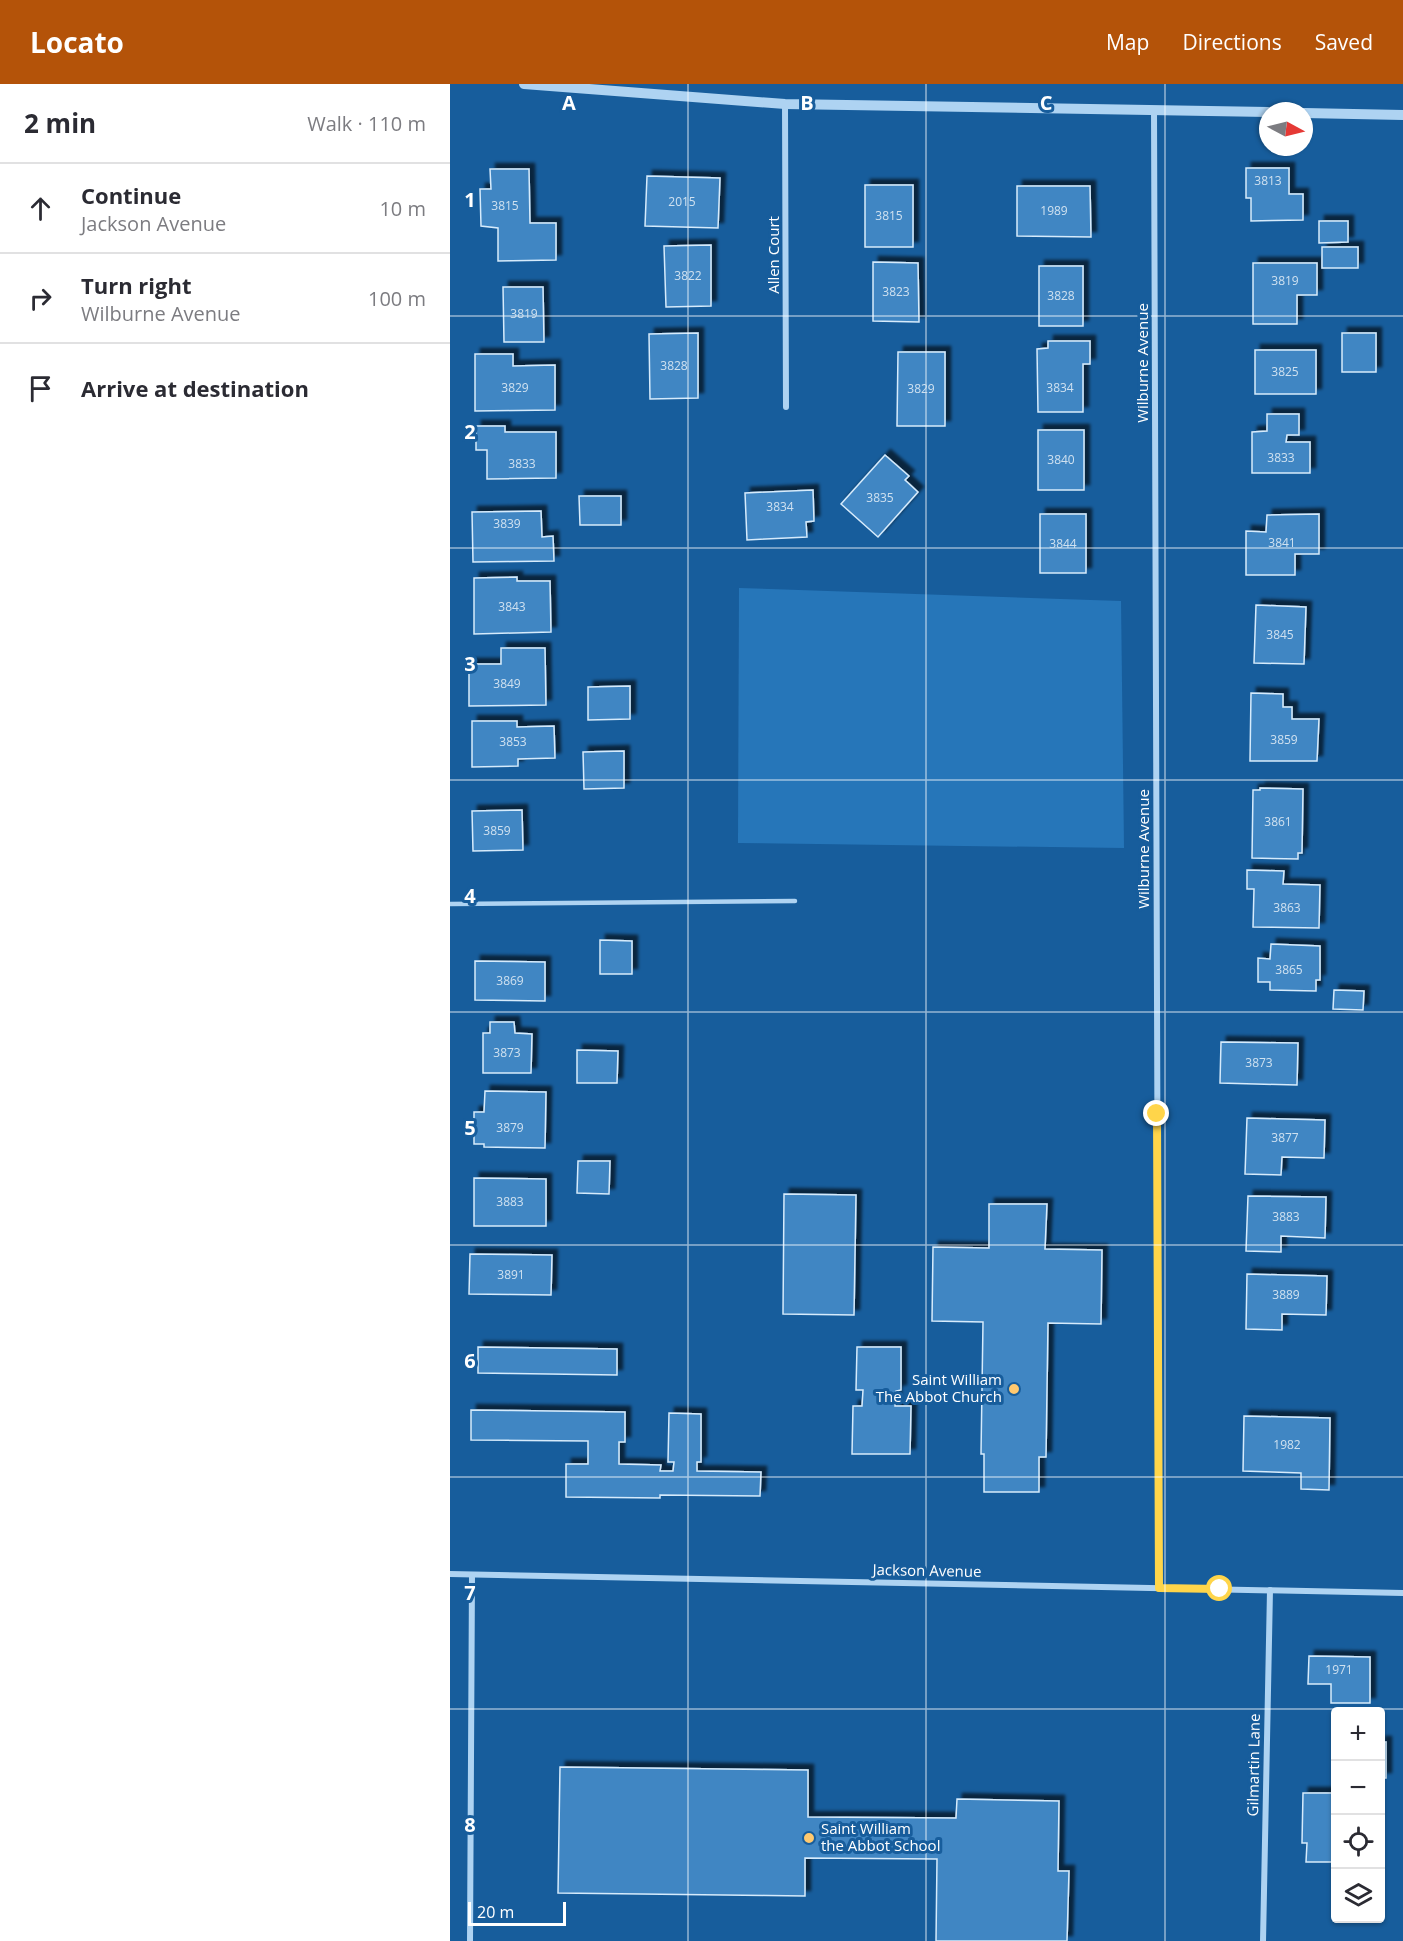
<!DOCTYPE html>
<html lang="en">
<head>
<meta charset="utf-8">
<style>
	body { margin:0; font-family:"Open Sans",sans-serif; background:#f2f2f3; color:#2b2b33 }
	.controls { position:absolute; right:18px; bottom:18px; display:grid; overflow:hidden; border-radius:6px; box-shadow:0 2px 4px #0004 }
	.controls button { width:54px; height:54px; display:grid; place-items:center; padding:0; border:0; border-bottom:2px solid #e1e1e2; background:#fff; color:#2b2b33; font:30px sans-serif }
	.compass { position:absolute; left:809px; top:18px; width:54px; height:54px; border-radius:50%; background:#fff; box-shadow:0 2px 4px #0004; rotate:97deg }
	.scale { position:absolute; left:18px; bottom:15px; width:98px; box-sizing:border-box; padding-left:6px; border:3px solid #fff; border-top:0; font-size:16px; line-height:21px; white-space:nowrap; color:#fff; -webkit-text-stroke:4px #175d9c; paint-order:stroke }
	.stop { position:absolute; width:18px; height:18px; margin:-14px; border:4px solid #ffd54a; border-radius:50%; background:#fff }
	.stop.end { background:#ffd54a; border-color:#fff; box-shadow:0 2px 6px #0008 }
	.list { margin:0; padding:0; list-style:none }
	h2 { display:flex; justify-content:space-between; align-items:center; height:78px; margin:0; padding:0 24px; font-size:26px }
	h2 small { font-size:20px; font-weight:400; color:#7c7c81 }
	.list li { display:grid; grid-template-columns:39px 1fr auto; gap:18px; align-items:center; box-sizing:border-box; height:90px; padding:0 24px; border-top:2px solid #e1e1e2 }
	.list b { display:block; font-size:22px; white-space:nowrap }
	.list p { margin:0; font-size:20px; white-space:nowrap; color:#7c7c81 }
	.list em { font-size:20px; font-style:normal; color:#7c7c81 }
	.icon { flex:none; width:33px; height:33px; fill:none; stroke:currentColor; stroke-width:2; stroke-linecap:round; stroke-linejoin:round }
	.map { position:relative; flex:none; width:953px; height:1857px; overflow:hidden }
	header { display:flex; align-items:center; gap:36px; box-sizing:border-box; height:84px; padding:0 30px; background:#b45309; color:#fff }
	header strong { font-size:28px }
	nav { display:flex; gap:33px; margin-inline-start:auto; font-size:21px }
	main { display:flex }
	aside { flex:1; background:#fff }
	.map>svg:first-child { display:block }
	.green { fill:#2676b9 }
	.building { fill:#4086c3; stroke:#d6ebfc; stroke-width:1.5; filter:url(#shadow) }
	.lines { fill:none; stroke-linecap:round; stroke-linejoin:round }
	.service { stroke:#aed3f2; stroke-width:4.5 }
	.minor { stroke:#aed3f2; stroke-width:6 }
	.tertiary { stroke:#aed3f2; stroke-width:10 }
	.route { stroke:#ffd54a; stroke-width:8 }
	.grid { fill:none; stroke:#fff; stroke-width:1.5; stroke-opacity:0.55 }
	.poi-dot { fill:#ffc96f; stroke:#175d9c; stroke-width:2 }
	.labels { text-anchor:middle; stroke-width:6; stroke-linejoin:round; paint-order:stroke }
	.number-label { font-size:12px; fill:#cfe1f0 }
	.street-label { font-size:15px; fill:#fff; stroke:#175d9c }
	.poi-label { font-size:15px; fill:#fff; stroke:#175d9c; text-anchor:end }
	.grid-label { font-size:20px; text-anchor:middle; font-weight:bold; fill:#fff; stroke:#175d9c; stroke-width:6; stroke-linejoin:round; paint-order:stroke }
</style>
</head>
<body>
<header>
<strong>Locato</strong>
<nav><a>Map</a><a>Directions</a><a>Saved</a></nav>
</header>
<main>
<aside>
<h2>2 min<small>Walk · 110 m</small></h2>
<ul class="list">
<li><svg class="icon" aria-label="ahead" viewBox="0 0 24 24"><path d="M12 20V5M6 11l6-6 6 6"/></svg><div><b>Continue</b><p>Jackson Avenue</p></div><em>10 m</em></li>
<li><svg class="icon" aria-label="right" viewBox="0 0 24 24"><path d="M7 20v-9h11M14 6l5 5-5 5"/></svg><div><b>Turn right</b><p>Wilburne Avenue</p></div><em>100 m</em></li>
<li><svg class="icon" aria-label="arrive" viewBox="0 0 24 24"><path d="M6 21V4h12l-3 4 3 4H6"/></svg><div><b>Arrive at destination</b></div></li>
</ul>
</aside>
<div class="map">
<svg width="953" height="1857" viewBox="0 0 953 1857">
	<defs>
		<filter id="shadow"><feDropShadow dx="5.5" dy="-5.5" stdDeviation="1.5" flood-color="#0009"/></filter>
	</defs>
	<rect width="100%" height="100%" fill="#175d9c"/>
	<path class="green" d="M289,504L671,517L674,764L288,759Z"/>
	<g class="building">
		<path d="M796,84H839V110H853V136L801,137V114H796Z"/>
		<path d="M40,85H79L80,139H106V176L48,177V144L31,142L30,105H41Z"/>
		<path d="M197,92L270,94L268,144L195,142Z"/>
		<rect x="415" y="101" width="48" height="62"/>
		<path d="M567,102H640L641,153L567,152Z"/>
		<path d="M869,137H898V158L869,159Z"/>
		<path d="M261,161V222L216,223L214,162Z"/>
		<rect x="872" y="163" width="36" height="21"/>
		<path d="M423,178L468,179L469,238L423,237Z"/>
		<path d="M803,179H867V211H847V240H803Z"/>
		<rect x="589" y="182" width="44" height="60"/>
		<path d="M53,203H93L94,258H54Z"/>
		<path d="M248,249V314L200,315L199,250Z"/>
		<rect x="892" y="249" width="34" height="39"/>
		<path d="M598,257H640V280H633V328H588L587,265L598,264Z"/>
		<rect x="805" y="266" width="61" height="44"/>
		<path d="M448,268H495V342H447Z"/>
		<path d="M25,270H63V282L105,281V326L25,327Z"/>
		<path d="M817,330H849V351H837L836,358H860V389H802V348L817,347Z"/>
		<path d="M26,342H55V348H106V394L37,395V366H26Z"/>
		<rect x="588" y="346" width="46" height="60"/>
		<path d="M435,371L459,392L455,396L468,408L428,453L391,420Z"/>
		<path d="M363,406L364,437L356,438L357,453L297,456L295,409Z"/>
		<path d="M129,412H171V441H130Z"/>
		<path d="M91,427L92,453L103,452L104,477L23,478L22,428Z"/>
		<rect x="590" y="430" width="46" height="59"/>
		<path d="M869,430V470H845V491H796V447L816,448L817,431Z"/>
		<path d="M67,493V497H100L101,548L24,550V494Z"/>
		<path d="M806,521L856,523L854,580L804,579Z"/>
		<path d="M51,564H95L96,621L19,622V580H51Z"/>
		<path d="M180,602V635L138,636V603Z"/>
		<path d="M801,609L833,610V623H842V635H869L867,677H800Z"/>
		<path d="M22,637H67V643L104,642L105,674L68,675V682L22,683Z"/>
		<path d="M174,667V704L134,705L133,668Z"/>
		<path d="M810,704L853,705L852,769H848V775L802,774L803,706H810Z"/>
		<path d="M72,726L73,766L23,767L22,727Z"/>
		<path d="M797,786L834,787L833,800L870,801L869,844L803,843L804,805H797Z"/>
		<path d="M150,856L182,857V890H150Z"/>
		<path d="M821,860L870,862V896H866V907L820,906V898H808V874L820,875Z"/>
		<path d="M25,877L95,878V917L25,916Z"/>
		<path d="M884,906L914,907L913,926L883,925Z"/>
		<path d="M40,938H64L65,949L82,950L81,989H33V949H40Z"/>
		<path d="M771,958L848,959L847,1001L770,999Z"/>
		<path d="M127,966L168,967L167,999H127Z"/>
		<path d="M35,1007L96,1008L95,1064L34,1063V1060H24V1028H34Z"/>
		<path d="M797,1034L875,1036L874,1074L832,1073L831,1091L795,1090Z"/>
		<path d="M128,1077H160L159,1110L127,1109Z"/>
		<path d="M24,1094L96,1095V1142H24Z"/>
		<path d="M334,1110L406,1111L404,1231L333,1230Z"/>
		<path d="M798,1112L876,1113L875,1154L831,1152V1168L796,1167Z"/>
		<path d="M539,1120H597L595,1165L652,1166L651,1240L598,1239L596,1373H589V1408H534V1370H531L533,1238L482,1237L483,1163L539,1164Z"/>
		<path d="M20,1170L102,1171L101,1211L19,1210Z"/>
		<path d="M797,1190L877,1192L876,1231L832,1230V1246L796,1245Z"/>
		<path d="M28,1263L167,1265V1291L28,1289Z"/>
		<path d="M407,1263H451V1306L446,1307L445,1322H461L460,1370H402L403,1322H412L413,1306H406Z"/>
		<path d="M21,1326L175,1328V1358H169V1380L211,1381L210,1387H223L224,1378H218L219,1329L251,1330V1378H247V1387L311,1388L310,1412L210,1411V1414L116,1413V1380H138V1357L21,1356Z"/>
		<path d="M794,1332L880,1334L879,1406L851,1405V1389L793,1387Z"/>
		<path d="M859,1572L920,1573V1619H881V1600H858Z"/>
		<rect x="930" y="1658" width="6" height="36"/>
		<path d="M110,1683L358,1686V1733L506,1734L507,1715L609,1717L608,1787H619L617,1857H486L487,1775L355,1774V1812L108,1809Z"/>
		<path d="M853,1709H886V1778H856L857,1759H852Z"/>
	</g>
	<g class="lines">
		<path class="service" d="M0,820L345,817"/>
		<g class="minor">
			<path d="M335,20L336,323"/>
			<path d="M704,26L709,1504"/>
			<path d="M0,1490L953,1509"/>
			<path d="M20,1857L22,1491"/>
			<path d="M813,1857L820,1506"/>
		</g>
		<g class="tertiary">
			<path d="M74,0L335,20L818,28"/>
			<path d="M854,29L953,31"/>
		</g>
	</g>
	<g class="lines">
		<path class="route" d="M707,1030L709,1504L770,1505"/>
	</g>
	<path class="grid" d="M238,0V1857M476,0V1857M715,0V1857M0,232H953M0,464H953M0,696H953M0,928H953M0,1161H953M0,1393H953M0,1625H953"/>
	<g class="poi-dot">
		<circle cx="564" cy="1305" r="6"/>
		<circle cx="359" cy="1754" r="6"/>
	</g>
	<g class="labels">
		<g class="number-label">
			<text x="818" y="101">3813</text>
			<text x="232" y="122">2015</text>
			<text x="55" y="126">3815</text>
			<text x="604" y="131">1989</text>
			<text x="439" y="136">3815</text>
			<text x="238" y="196">3822</text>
			<text x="835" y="201">3819</text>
			<text x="446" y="212">3823</text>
			<text x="611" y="216">3828</text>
			<text x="74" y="234">3819</text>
			<text x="224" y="286">3828</text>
			<text x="835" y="292">3825</text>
			<text x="65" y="308">3829</text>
			<text x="610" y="308">3834</text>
			<text x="471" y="309">3829</text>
			<text x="831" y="378">3833</text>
			<text x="611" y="380">3840</text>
			<text x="72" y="384">3833</text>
			<text x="430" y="418">3835</text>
			<text x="330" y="427">3834</text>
			<text x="57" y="444">3839</text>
			<text x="832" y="463">3841</text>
			<text x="613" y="464">3844</text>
			<text x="62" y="527">3843</text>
			<text x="830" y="555">3845</text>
			<text x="57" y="604">3849</text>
			<text x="834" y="660">3859</text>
			<text x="63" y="662">3853</text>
			<text x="828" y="742">3861</text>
			<text x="47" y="751">3859</text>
			<text x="837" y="828">3863</text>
			<text x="839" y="890">3865</text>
			<text x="60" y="901">3869</text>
			<text x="57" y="973">3873</text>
			<text x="809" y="983">3873</text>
			<text x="60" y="1048">3879</text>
			<text x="835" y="1058">3877</text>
			<text x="60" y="1122">3883</text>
			<text x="836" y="1137">3883</text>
			<text x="61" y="1195">3891</text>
			<text x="836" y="1215">3889</text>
			<text x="837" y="1365">1982</text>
			<text x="889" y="1590">1971</text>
		</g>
		<g class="street-label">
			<text transform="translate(324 171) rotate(-90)" y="5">Allen Court</text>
			<text transform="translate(693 279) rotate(-90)" y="5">Wilburne Avenue</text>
			<text transform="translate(694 765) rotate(-90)" y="5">Wilburne Avenue</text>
			<text transform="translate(477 1487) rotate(1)" y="5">Jackson Avenue</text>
			<text transform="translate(804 1681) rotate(-89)" y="5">Gilmartin Lane</text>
		</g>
		<g class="poi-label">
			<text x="552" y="1301">Saint William<tspan x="552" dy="17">The Abbot Church</tspan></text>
			<text x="371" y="1750" text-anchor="start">Saint William<tspan x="371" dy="17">the Abbot School</tspan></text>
		</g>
	</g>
	<g class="grid-label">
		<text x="119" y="26">A</text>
		<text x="357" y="26">B</text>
		<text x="596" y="26">C</text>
		<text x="20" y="123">1</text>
		<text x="20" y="355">2</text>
		<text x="20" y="587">3</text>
		<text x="20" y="819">4</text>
		<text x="20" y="1051">5</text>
		<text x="20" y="1284">6</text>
		<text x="20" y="1516">7</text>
		<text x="20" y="1748">8</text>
	</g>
</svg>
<div class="controls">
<button>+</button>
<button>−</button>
<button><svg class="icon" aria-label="locate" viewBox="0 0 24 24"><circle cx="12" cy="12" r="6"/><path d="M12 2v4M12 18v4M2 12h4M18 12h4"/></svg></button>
<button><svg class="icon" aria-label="layers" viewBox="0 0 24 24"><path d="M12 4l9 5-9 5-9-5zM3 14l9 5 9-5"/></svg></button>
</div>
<svg class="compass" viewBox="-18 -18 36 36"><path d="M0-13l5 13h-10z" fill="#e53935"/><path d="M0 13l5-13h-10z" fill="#7c7c81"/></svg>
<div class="scale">20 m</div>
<div class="stop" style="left:770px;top:1505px"></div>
<div class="stop end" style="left:707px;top:1030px"></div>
</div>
</main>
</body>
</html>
